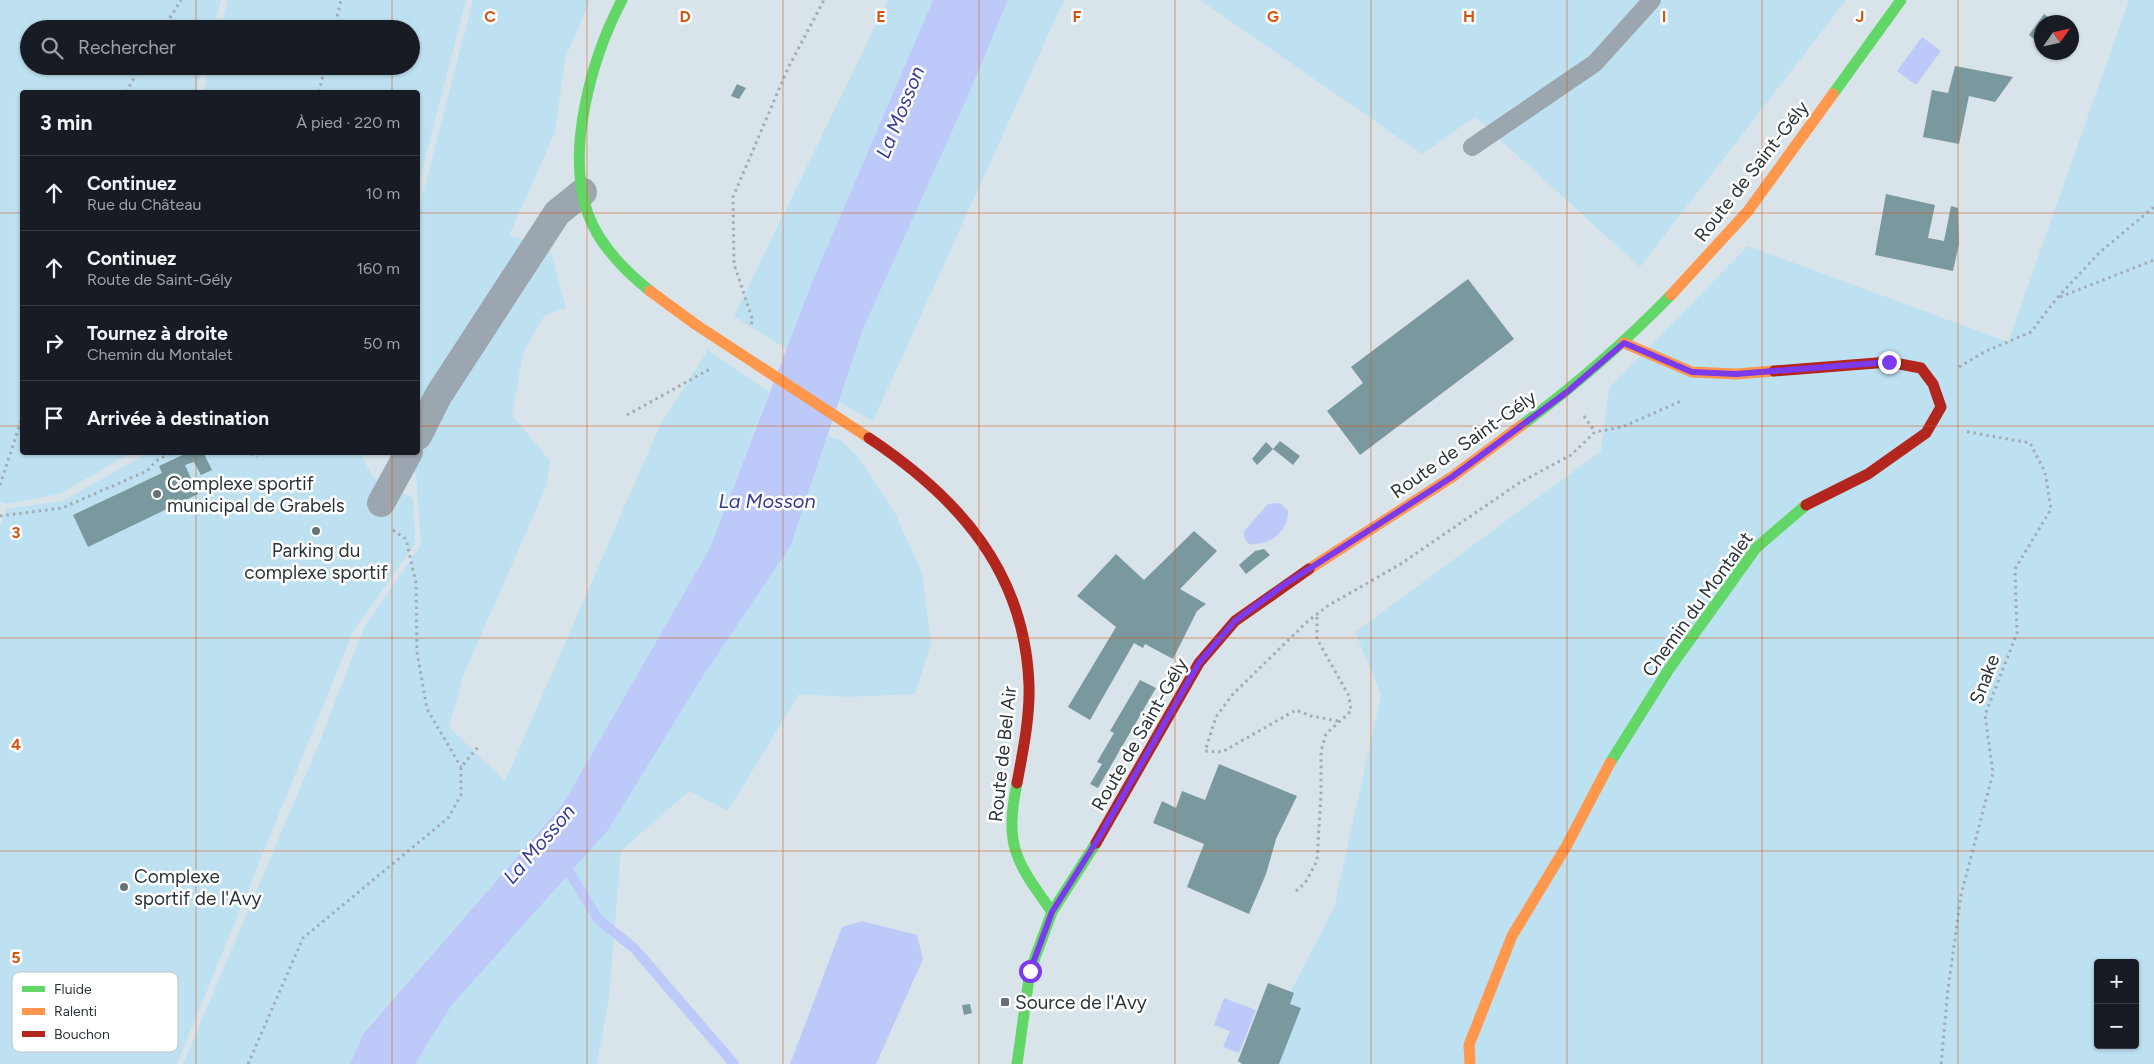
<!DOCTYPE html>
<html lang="fr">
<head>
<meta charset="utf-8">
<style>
	body { margin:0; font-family:Figtree,sans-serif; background:#20242c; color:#f1f3f6 }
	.controls { position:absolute; right:15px; bottom:15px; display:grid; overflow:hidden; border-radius:5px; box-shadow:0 1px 4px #0004 }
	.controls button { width:45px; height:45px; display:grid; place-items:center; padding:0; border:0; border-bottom:1px solid #363941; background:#171b24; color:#f1f3f6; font:25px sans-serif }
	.compass { position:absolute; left:2034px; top:15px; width:45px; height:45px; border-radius:50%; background:#171b24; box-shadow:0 1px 4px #0004; rotate:56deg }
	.stop { position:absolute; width:15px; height:15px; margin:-11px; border:4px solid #7c3aed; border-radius:50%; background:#fff }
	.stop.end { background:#7c3aed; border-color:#fff; box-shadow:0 1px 5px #0008 }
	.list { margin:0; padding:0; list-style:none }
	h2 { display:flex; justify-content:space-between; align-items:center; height:65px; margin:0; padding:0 20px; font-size:21px }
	h2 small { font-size:16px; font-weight:400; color:#9ea1a6 }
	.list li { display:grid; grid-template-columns:32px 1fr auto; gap:15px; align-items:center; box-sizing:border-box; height:75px; padding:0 20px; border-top:1px solid #363941 }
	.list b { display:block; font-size:19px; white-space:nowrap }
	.list p { margin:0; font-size:16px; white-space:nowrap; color:#9ea1a6 }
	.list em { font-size:16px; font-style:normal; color:#9ea1a6 }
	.icon { flex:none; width:28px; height:28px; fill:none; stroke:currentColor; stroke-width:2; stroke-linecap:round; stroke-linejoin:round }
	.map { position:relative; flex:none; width:2154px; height:1064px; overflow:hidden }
	.search { position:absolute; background:#171b24; box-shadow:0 1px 4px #0004; left:20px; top:20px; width:400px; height:55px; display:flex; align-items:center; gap:12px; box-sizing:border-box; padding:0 18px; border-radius:28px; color:#9ea1a6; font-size:19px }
	.panel { position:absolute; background:#171b24; box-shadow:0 1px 4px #0004; left:20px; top:90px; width:400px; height:365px; border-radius:5px }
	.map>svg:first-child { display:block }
	.green { fill:#bee1f1; fill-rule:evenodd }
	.water { fill:#bdc9f9 }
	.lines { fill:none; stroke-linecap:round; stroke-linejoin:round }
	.stream { stroke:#bdc9f9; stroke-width:10 }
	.building { fill:#7a999e }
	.path { stroke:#a2abb3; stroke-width:3; stroke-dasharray:2.5 4; stroke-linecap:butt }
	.lane { stroke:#9ca6ae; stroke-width:18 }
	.street { stroke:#9ca6ae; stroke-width:28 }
	.fast { stroke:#63d668; stroke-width:11 }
	.slow { stroke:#ff974d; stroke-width:11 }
	.jam { stroke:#b3261e; stroke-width:11 }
	.route { stroke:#7c3aed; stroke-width:6 }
	.grid { fill:none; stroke:#d55510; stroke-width:1; stroke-opacity:0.55 }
	.poi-dot { fill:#687276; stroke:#fff; stroke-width:2 }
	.labels { text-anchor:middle; stroke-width:5; stroke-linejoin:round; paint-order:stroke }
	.street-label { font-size:19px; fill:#2b3438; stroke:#fff }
	.poi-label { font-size:19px; fill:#2b3438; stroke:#fff; text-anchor:start }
	.water-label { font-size:20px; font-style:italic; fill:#363996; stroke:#fff }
	.key { fill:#fff; stroke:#bfc2c3; stroke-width:1 }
	.key-label { font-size:14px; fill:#2b3438 }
	.grid-label { font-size:16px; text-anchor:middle; font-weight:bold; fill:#d55510; stroke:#fff; stroke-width:5; stroke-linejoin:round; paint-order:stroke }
</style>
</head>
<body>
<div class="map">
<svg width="2154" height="1064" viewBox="0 0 2154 1064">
	<rect width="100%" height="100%" fill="#d8e4ea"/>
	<g class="green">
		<path d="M0,0H221L213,29H29V66H203L196,92H22V452L130,453L60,494L7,504L0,502Z"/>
		<path d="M228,0H466L418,186V92H203L210,66H411V29H220Z"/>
		<path d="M473,0H590L565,59L555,132L509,236L549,245L566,308L545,315L523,353L512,415L550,461L546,487L463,676L449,727L505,781L660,425L708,350L769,392L710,548L563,804L363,1033L350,1064H183L320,741L364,627L421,545L416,474L383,453L418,452V213Z"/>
		<path d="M888,0H933L786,349L734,316Z"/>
		<path d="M1008,0H1064L873,421L839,402L863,329L967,98Z"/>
		<path d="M1200,0H1846L1640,267L1475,117L1422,154Z"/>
		<path d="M2129,0H2154V1064H1253L1334,908L1381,695L1355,632L1601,451L1609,388L1748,246L2008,342ZM2098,963H2135V1045H2098Z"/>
		<path d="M828,436L841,440L859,458L895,513L922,573L931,644L915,694L847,697L799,694L728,811L689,791L621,851L609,997L597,1064H415L451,1006L701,679L791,545Z"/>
		<path d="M148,453H360L373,477L413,498L415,544L354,630L177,1064H0V526L6,509L63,501Z"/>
	</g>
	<g class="water">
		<path d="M933,0H1008L967,98L863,329L791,545L701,679L608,830L451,1006L415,1064H350L363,1034L563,804L710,548L813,280Z"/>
		<path d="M1922,37L1941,51L1916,85L1897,71Z"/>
		<path d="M1280,503L1288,511C1289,533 1268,546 1248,544L1244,537V531L1268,504Z"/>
		<path d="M862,921L917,935L923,959L876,1064H790L842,927Z"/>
		<path d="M1224,998L1256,1010L1239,1053L1223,1047L1230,1031L1214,1025Z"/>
	</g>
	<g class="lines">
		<path class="stream" d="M563,862L598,919L634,948L734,1064"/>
	</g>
	<g class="building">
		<path d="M2044,14L2055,22H2042V40L2039,43L2029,35Z"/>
		<path d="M1955,66L2013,77L1995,102L1969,96L1959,144L1923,137L1932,90L1948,93Z"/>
		<path d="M737,84L746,88L739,99L731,96Z"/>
		<path d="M1886,194L1935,205L1928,238L1944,241L1951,206L1958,208L1959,244L1953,271L1875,255Z"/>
		<path d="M1468,279L1514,339L1360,455L1327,411L1363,383L1351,367Z"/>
		<path d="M1280,441L1300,456L1293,465L1273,449Z"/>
		<path d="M1266,442L1273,449L1257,465L1252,459Z"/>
		<path d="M189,452H203L212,470L201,475L194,462L185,465L198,494L88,547L73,515L162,473L159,466Z"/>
		<path d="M1194,531L1217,551L1180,589L1206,604L1197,611L1173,659L1145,644L1143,648L1134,643L1090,720L1068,707L1116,627L1077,596L1116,554L1144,580Z"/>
		<path d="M1264,549L1270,555L1246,574L1239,565L1255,551Z"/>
		<path d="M1140,680L1156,688L1098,788L1090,784L1102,764L1097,762L1114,733L1110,731Z"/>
		<path d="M1219,764L1297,796L1276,839L1266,874L1249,914L1187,887L1204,844L1153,823L1162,801L1176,808L1182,791L1205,800Z"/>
		<path d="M1268,983L1294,993L1290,1004L1301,1008L1279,1064H1242L1238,1061Z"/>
		<path d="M970,1004L972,1013L964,1015L962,1005Z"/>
	</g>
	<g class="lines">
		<g class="path">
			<path d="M163,29L181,0"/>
			<path d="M334,29L341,0"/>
			<path d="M126,92L141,66"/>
			<path d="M319,92L325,66"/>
			<path d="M2060,297L2154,260"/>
			<path d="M751,324L753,321L734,264L733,197L788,68L824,0"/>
			<path d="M1959,367L1984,352L2031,332L2057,298L2099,253L2154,207"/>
			<path d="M627,415L710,369"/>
			<path d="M1584,416L1595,432"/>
			<path d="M244,452L257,456"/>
			<path d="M0,485L22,418"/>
			<path d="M0,516L62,508L147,471L156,461L172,452"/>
			<path d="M393,530L406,539L416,583L417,652L427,709L461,767"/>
			<path d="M1338,721L1311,716L1296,710L1222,752L1205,751L1216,717L1233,694L1308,621L1329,605L1399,565L1519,483L1571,455L1595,432L1622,427L1681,401"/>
			<path d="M1296,891L1305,883L1317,861L1321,794V751L1326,734L1351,711L1349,696L1317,639V615"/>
			<path d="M248,1064L303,938L448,818L461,795V767L478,747"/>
			<path d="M1941,1064L1948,989L1961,895L1993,773L1985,715L2017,633L2015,569L2051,509L2045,472L2030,443L1963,431"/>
		</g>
		<path class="lane" d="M1472,147L1595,63L1652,0"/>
		<g class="street">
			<path d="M418,436L438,396L557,213L583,192"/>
			<path d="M381,503L409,452"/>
		</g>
		<g class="fast">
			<path d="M622,0C592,57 565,151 588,214C599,245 625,271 650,291"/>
			<path d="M1833,94L1901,0"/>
			<path d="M1522,425C1576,385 1624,343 1671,295"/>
			<path d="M1610,763L1669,669L1756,548L1806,505"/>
			<path d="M1017,783C1004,847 1016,861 1052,912"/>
			<path d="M1017,1064L1030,971L1052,912L1096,843"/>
		</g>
		<g class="slow">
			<path d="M650,291L695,324L869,438"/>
			<path d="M1671,295L1748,211L1833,94"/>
			<path d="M1624,343L1692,372L1736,374L1774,371"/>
			<path d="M1309,569L1452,477L1522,425"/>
			<path d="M1470,1064L1469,1045L1512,936L1567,845L1610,763"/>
		</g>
		<g class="jam">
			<path d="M1774,371L1889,362L1921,368L1933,384L1941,407L1926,433L1868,474L1806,505"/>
			<path d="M869,438C959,498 1025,572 1029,685C1030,717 1023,751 1017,783"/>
			<path d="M1096,843L1199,663L1235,621L1309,569"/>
		</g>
	</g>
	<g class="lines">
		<path class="route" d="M1030,971L1052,912L1100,836L1199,663L1235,621L1284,585L1452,477L1567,392L1624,343L1692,372L1736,374L1889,362"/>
	</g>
	<path class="grid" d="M196,0V29M392,0V29M587,0V1064M783,0V1064M979,0V1064M1175,0V1064M1371,0V1064M1567,0V1064M1762,0V1064M1958,0V1064M196,66V92M392,66V92M0,213H22M418,213H2154M0,426H22M418,426H2154M196,452V1064M392,452V1064M0,638H2154M0,851H2154"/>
	<g class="poi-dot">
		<circle cx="157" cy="494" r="5"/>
		<circle cx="316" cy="531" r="5"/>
		<circle cx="124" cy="887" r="5"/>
		<rect x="1000" y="997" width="10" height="10" rx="2.5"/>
	</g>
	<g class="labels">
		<g class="street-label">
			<text transform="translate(1751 171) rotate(-52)" y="7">Route de Saint-Gély</text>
			<text transform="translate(1463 444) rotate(-35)" y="7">Route de Saint-Gély</text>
			<text transform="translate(1697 604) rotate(-54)" y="7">Chemin du Montalet</text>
			<text transform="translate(1984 679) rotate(-69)" y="7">Snake</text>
			<text transform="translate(1139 734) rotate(-60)" y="7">Route de Saint-Gély</text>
			<text transform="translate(1002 754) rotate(-84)" y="7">Route de Bel Air</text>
		</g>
		<g class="poi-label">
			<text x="167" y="490">Complexe sportif<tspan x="167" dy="22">municipal de Grabels</tspan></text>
			<text x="316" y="557" text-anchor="middle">Parking du<tspan x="316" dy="22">complexe sportif</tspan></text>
			<text x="134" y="883">Complexe<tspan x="134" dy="22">sportif de l'Avy</tspan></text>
			<text x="1015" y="1009">Source de l'Avy</text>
		</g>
		<g class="water-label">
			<text transform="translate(900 112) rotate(-68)" y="7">La Mosson</text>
			<text x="767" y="508">La Mosson</text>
			<text transform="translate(539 844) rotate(-49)" y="7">La Mosson</text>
		</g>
	</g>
	<rect x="12" y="972" width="166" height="80" rx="8" class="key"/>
	<rect x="22" y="986" width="23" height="6" fill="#63d668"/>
	<rect x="22" y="1008" width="23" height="7" fill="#ff974d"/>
	<rect x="22" y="1031" width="23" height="6" fill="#b3261e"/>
	<g class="key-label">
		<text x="54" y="994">Fluide</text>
		<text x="54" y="1016">Ralenti</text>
		<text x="54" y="1039">Bouchon</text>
	</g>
	<g class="grid-label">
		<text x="490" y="22">C</text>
		<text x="685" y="22">D</text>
		<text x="881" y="22">E</text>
		<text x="1077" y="22">F</text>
		<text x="1273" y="22">G</text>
		<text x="1469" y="22">H</text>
		<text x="1664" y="22">I</text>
		<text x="1860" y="22">J</text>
		<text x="16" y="538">3</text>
		<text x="16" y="750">4</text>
		<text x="16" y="963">5</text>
	</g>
</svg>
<div class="controls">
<button>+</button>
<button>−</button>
</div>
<svg class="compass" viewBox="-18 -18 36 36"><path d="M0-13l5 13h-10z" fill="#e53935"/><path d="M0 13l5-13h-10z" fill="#9ea1a6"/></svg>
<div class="stop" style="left:1030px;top:971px"></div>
<div class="stop end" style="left:1889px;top:362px"></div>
<div class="search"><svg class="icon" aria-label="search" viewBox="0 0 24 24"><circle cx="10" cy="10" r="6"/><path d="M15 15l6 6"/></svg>Rechercher</div>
<section class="panel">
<h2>3 min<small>À pied · 220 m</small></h2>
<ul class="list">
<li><svg class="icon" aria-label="ahead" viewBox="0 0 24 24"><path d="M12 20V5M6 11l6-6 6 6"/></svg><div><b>Continuez</b><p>Rue du Château</p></div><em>10 m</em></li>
<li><svg class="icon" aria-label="ahead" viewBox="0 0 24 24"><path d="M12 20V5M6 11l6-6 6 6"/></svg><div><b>Continuez</b><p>Route de Saint-Gély</p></div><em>160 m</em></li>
<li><svg class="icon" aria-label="right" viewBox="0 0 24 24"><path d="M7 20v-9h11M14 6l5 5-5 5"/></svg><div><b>Tournez à droite</b><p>Chemin du Montalet</p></div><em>50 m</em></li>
<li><svg class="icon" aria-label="arrive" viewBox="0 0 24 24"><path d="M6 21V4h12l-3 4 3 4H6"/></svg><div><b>Arrivée à destination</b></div></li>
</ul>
</section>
</div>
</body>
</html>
